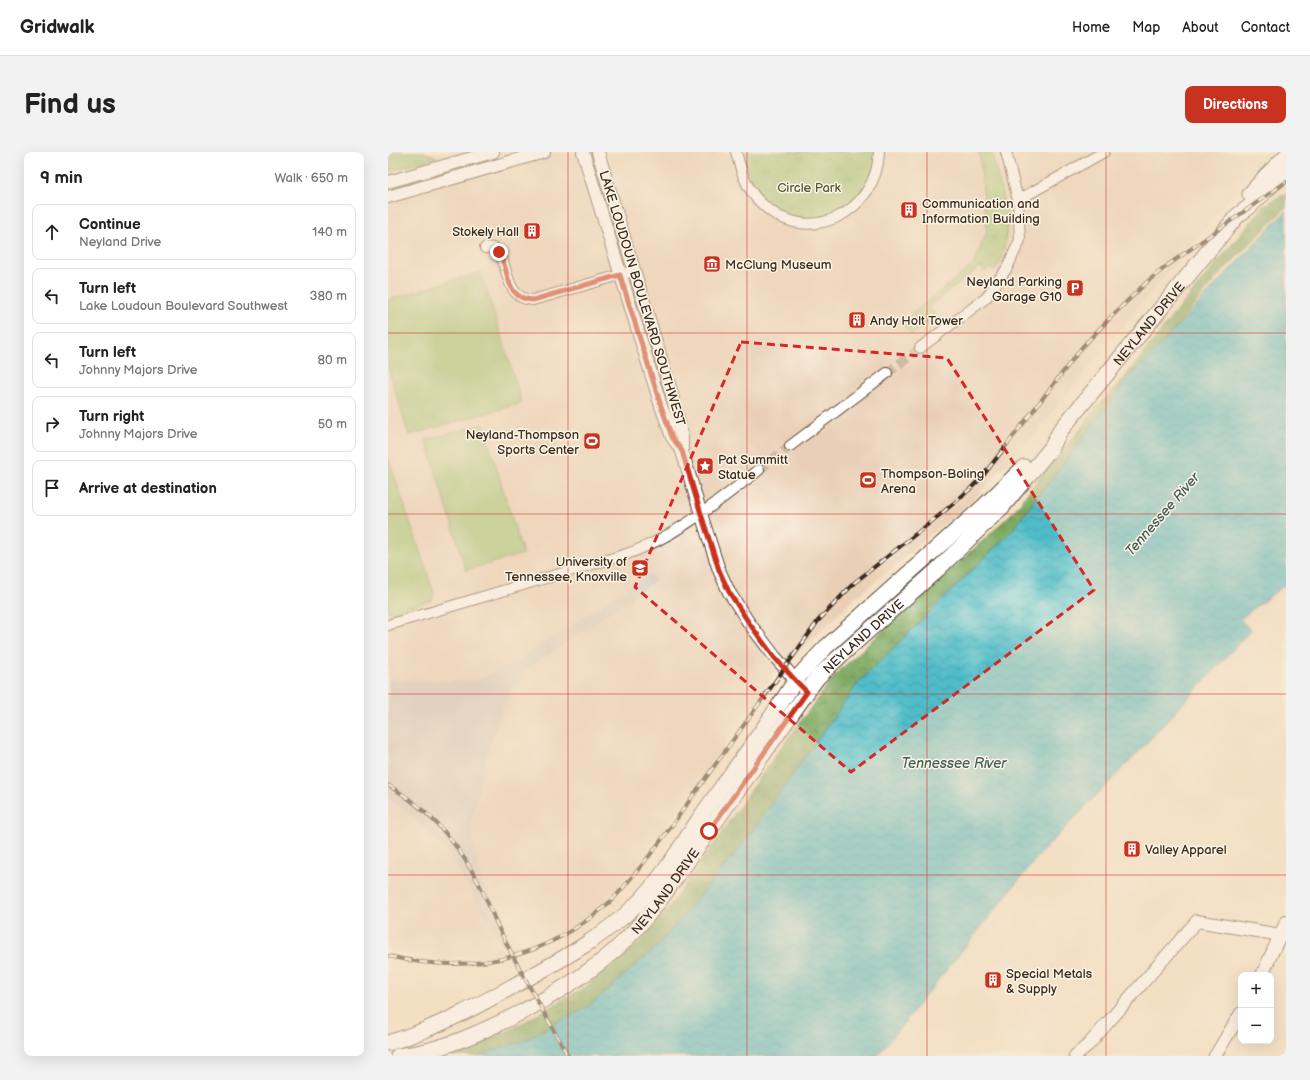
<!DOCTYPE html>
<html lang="en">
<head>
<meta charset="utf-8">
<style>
	body { margin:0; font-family:"Balsamiq Sans",sans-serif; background:#f2f2f2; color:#222 }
	.controls { position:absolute; right:12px; bottom:12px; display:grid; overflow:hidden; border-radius:8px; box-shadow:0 4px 16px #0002 }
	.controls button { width:36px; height:36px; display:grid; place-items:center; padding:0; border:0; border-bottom:1px solid #e0e0e0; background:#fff; color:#222; font:20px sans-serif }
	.stop { position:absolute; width:12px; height:12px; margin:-9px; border:3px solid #c8321e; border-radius:50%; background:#fff }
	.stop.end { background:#c8321e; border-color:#fff; box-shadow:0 1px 4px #0008 }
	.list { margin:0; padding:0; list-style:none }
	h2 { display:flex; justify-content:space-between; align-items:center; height:52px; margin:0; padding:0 16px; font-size:17px }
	h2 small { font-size:13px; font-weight:400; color:#767676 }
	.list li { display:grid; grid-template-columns:26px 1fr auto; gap:12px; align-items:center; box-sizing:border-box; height:56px; margin:0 8px 8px; padding:0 8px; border:1px solid #e0e0e0; border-radius:8px }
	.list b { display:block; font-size:15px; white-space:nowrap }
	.list p { margin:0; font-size:13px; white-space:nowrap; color:#767676 }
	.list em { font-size:13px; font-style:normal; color:#767676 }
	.icon { flex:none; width:22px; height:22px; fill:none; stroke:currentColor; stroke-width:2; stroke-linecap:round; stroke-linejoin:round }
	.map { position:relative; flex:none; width:898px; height:904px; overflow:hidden; border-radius:8px }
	header { display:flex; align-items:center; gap:24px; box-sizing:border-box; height:56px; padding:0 20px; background:#fff; border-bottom:1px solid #e0e0e0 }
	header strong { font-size:19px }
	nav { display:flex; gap:22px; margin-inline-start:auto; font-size:14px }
	.intro { display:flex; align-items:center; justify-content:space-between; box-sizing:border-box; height:96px; padding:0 24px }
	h1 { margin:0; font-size:28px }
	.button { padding:10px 18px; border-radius:8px; background:#c8321e; color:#fff; font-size:14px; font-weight:700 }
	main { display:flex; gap:24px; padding:0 24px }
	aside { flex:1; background:#fff; border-radius:8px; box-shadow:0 4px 16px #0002 }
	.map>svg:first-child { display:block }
	.built { fill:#e9cfb6 }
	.railway { fill:#cec2b9 }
	.grass { fill:url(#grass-tufts); stroke:#6c7646 }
	.forest { fill:url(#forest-crowns); stroke:#5c6a40 }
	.pitch { fill:#9cc36e; stroke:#6c7646 }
	.water { fill:url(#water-waves); stroke:#467474 }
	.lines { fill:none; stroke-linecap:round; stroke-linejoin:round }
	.minor-tunnel { stroke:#cebba1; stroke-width:10; stroke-dasharray:10 5; stroke-linecap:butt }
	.minor-casing { stroke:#574537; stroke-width:12 }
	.tertiary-casing { stroke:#574537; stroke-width:14 }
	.primary-casing { stroke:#574537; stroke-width:17 }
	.minor { stroke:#fff; stroke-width:10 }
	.tertiary { stroke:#fff; stroke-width:12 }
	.primary { stroke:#fff; stroke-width:15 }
	.rail-casing { stroke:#3b2a1e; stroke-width:4 }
	.rail { stroke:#fcf5e5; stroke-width:2.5; stroke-dasharray:8; stroke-linecap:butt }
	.route { stroke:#c8321e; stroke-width:5 }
	.marked { fill:none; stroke:#d62828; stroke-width:3; stroke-dasharray:8 5; stroke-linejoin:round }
	.grid { fill:none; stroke:#d62828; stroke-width:1; stroke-opacity:0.55 }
	.labels { text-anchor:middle; stroke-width:3; stroke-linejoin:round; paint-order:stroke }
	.park-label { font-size:13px; fill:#585836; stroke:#fcf5e5 }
	.poi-label { font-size:13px; fill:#3b2a1e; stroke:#fcf5e5; text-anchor:start }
	.street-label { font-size:13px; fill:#3b2a1e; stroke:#fcf5e5 }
	.water-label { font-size:14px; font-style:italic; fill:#425d5a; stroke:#fcf5e5 }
</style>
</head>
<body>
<header>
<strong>Gridwalk</strong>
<nav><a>Home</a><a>Map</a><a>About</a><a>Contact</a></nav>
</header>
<div class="intro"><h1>Find us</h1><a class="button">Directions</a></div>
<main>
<aside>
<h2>9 min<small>Walk · 650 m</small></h2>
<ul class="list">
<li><svg class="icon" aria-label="ahead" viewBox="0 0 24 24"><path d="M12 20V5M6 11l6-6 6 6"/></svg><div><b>Continue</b><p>Neyland Drive</p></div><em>140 m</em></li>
<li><svg class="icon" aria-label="left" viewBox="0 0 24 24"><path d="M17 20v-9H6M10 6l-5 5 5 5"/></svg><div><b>Turn left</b><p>Lake Loudoun Boulevard Southwest</p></div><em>380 m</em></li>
<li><svg class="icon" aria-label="left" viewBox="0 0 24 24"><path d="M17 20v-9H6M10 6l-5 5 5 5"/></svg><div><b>Turn left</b><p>Johnny Majors Drive</p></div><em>80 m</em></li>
<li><svg class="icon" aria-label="right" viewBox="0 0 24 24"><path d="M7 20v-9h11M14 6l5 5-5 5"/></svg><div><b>Turn right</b><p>Johnny Majors Drive</p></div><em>50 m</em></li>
<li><svg class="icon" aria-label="arrive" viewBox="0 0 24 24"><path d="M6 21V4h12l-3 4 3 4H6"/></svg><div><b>Arrive at destination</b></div></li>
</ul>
</aside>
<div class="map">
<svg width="898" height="904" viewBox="0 0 898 904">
	<defs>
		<pattern id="grass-tufts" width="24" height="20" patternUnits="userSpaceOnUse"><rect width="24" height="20" fill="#9cc36e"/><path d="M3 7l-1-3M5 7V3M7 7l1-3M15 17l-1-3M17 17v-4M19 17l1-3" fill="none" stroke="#809f5a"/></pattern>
		<pattern id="forest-crowns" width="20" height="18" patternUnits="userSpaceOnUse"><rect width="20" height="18" fill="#7da961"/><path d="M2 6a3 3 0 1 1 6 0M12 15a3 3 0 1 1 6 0" fill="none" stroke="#688a4f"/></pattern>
		<pattern id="water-waves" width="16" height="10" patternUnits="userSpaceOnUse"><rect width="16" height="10" fill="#50bdc9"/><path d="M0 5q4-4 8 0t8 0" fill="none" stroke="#449aa3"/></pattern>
	</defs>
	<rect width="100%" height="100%" fill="#fcf5e5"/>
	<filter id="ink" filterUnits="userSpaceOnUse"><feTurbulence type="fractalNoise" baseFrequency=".025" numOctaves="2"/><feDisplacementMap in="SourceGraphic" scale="8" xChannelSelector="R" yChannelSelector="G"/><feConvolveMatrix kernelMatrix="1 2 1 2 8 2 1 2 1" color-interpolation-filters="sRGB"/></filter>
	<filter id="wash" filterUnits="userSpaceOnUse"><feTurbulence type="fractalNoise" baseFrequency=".012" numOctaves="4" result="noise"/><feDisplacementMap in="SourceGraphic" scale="16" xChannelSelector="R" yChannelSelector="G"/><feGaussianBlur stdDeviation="0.9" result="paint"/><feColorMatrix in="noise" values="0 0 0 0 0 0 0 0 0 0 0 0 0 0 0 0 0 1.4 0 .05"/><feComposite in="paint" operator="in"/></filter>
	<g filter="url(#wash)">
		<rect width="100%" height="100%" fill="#f3dfc2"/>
		<path class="built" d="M0,0H884L858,28L749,157L645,284L582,350L465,448L386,524L251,711L207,759L174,782L135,797L91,805H42L0,797Z"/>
		<path class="railway" d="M262,421L267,429L133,522L114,557L96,612L83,673L90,717L119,783L111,787L59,698L22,662L0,647V528L87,529L126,511Z"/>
		<g class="grass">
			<path d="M0,0H35L49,5L2,19L0,13Z"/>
			<path d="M352,0H489L486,23L464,55L428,70L394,63L364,37Z"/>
			<path d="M591,0H604L620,67L617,92L612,112L606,119L602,116L596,120L592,115L541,154L548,164L523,183L514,170L585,113L599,79Z"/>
		</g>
		<path class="forest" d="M898,41V55L829,125L778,187L737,231L623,380L471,530L351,697L270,794L203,853L135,889L89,904H63L124,877L197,835L232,808L254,788L282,754L385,607L448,522L514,461L597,387L626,359L649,329L686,285L703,262L737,225L783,166L876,54L893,43L897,44Z"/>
		<g class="pitch">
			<path d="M93,120L134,251L21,283L0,216V148Z"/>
			<path d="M95,272L135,402L78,418L38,288Z"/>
			<path d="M0,305L46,441L44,448L0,461Z"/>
		</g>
		<path class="water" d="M898,59V432L852,467L863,478L758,592L652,702L489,904H89L135,889L203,853L270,794L351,697L471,530L623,380L737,231L832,128Z"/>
	</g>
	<g filter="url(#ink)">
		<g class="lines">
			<g class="minor-tunnel">
				<path d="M499,221L532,196"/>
				<path d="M371,318L402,294"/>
			</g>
			<defs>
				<g id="minor">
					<path d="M348,0C353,19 358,37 373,51C418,96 489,62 491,0"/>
					<path d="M630,48L716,0"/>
					<path d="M97,96C126,90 108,147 145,148L246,119"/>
					<path d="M532,196L598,146L619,116L632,88L630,48L618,0"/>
					<path d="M402,294L499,221"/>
					<path d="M0,473L239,402C289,384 329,350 371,318"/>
				</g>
				<g id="tertiary">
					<path d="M195,0L273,254L284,285L294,299"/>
					<path d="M210,0L283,239L294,284V299L313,362L331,418L341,440L361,471L387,505L413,534"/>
					<path d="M0,30L105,0"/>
					<path d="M0,45L156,0"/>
					<path d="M874,823L898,770"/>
					<path d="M687,904L701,892L809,769L893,783"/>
					<path d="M827,904L853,861"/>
				</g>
				<g id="primary">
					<path d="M862,42L878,24L898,4"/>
					<path d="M0,891C50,876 95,851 140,826C178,805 216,784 248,753C274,727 293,694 314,663C345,619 378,575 407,529L420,514L438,495L596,354L636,315"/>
					<path id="s1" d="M10,904C55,899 96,879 136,859C165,843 194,826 220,804C242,786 260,764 277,741L429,526L451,505L549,418L615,354L664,295L672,279L849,64L861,55L898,19"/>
				</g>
			</defs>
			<use href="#minor" class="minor-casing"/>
			<use href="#tertiary" class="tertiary-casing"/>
			<use href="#primary" class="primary-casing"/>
			<use href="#minor" class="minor"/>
			<use href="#tertiary" class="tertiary"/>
			<use href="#primary" class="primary"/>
			<defs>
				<g id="rail">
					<path d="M0,633C37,655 64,683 85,721C96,739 103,760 112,779C133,821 157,862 180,904"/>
					<path d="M0,804C84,824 160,806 224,748C231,741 237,733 244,725C270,695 291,663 314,631C353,577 392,523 430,469L466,431L553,362L581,338L594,325L695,194L726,162L759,130L780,113L898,30"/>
				</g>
			</defs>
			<use href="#rail" class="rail-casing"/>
			<use href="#rail" class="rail"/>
		</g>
	</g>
	<g class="lines" filter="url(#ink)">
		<path class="route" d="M111,100C122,118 116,147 145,148L232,123L273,254L284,285L294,299L313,362L331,418L341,440L361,471L386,505L408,529L419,540L321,679"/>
	</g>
	<path d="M0 0H898V904H0ZM353,190L559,206L706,438L463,620L247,435Z" fill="#f3dfc2" fill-opacity=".55" fill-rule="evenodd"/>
	<path class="marked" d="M353,190L559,206L706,438L463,620L247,435Z"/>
	<path class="grid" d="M180,0V904M359,0V904M539,0V904M718,0V904M0,181H898M0,362H898M0,542H898M0,723H898"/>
	<defs>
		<symbol id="building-square" viewBox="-11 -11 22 22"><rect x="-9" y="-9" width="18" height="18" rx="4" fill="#c8321e" stroke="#fcf5e5"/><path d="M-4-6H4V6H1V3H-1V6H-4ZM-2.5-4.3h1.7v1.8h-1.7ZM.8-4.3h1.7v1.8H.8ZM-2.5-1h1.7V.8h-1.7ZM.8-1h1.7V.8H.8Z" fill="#fff"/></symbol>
		<symbol id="museum-square" viewBox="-11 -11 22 22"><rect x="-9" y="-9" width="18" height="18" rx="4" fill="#c8321e" stroke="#fcf5e5"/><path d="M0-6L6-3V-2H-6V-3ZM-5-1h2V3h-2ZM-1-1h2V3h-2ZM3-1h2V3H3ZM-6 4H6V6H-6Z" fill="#fff"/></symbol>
		<symbol id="parking-square" viewBox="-11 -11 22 22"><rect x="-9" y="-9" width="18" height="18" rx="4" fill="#c8321e" stroke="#fcf5e5"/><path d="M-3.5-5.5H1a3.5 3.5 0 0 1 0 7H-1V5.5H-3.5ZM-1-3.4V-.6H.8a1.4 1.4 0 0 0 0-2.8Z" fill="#fff"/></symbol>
		<symbol id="stadium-square" viewBox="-11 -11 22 22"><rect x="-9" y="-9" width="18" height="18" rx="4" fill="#c8321e" stroke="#fcf5e5"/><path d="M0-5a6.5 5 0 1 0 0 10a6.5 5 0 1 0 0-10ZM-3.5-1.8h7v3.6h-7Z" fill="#fff"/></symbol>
		<symbol id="sight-square" viewBox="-11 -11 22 22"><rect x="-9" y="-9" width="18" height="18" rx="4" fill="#c8321e" stroke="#fcf5e5"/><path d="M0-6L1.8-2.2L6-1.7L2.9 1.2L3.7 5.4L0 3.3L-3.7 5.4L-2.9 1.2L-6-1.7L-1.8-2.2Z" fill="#fff"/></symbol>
		<symbol id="university-square" viewBox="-11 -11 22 22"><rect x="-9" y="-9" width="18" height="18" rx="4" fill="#c8321e" stroke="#fcf5e5"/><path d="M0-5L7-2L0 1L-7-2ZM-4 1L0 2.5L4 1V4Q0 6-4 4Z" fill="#fff"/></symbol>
	</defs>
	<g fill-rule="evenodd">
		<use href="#building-square" x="511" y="48" width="20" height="20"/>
		<use href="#building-square" x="134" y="69" width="20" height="20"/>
		<use href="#museum-square" x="314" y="102" width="20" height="20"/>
		<use href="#parking-square" x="677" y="126" width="20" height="20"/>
		<use href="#building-square" x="459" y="158" width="20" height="20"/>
		<use href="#stadium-square" x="194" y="279" width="20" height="20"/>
		<use href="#sight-square" x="307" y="304" width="20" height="20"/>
		<use href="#stadium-square" x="470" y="318" width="20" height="20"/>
		<use href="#university-square" x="242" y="406" width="20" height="20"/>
		<use href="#building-square" x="734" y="687" width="20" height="20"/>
		<use href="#building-square" x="595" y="818" width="20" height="20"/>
	</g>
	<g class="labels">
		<g class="park-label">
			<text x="421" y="40">Circle Park</text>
		</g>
		<g class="poi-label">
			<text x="534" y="56">Communication and<tspan x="534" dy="15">Information Building</tspan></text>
			<text x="131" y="84" text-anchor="end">Stokely Hall</text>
			<text x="337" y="117">McClung Museum</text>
			<text x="674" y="134" text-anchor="end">Neyland Parking<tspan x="674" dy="15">Garage G10</tspan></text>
			<text x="482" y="173">Andy Holt Tower</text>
			<text x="191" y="287" text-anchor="end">Neyland-Thompson<tspan x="191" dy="15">Sports Center</tspan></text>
			<text x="330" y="312">Pat Summitt<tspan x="330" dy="15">Statue</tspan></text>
			<text x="493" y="326">Thompson-Boling<tspan x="493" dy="15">Arena</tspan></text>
			<text x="239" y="414" text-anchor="end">University of<tspan x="239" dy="15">Tennessee, Knoxville</tspan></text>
			<text x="757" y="702">Valley Apparel</text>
			<text x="618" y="826">Special Metals<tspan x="618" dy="15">&amp; Supply</tspan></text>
		</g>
		<g class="street-label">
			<text transform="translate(255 146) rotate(73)" y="5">LAKE LOUDOUN BOULEVARD SOUTHWEST</text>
			<text dy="5" stroke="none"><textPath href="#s1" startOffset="1071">NEYLAND DRIVE</textPath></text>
			<text dy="5" stroke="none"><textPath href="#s1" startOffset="646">NEYLAND DRIVE</textPath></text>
			<text dy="5" stroke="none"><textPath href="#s1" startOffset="322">NEYLAND DRIVE</textPath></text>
		</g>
		<g class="water-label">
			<text transform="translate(774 362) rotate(-49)" y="5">Tennessee River</text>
			<text x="566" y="616">Tennessee River</text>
		</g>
	</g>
</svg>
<div class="controls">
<button>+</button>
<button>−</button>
</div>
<div class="stop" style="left:321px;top:679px"></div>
<div class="stop end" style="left:111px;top:100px"></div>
</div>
</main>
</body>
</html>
